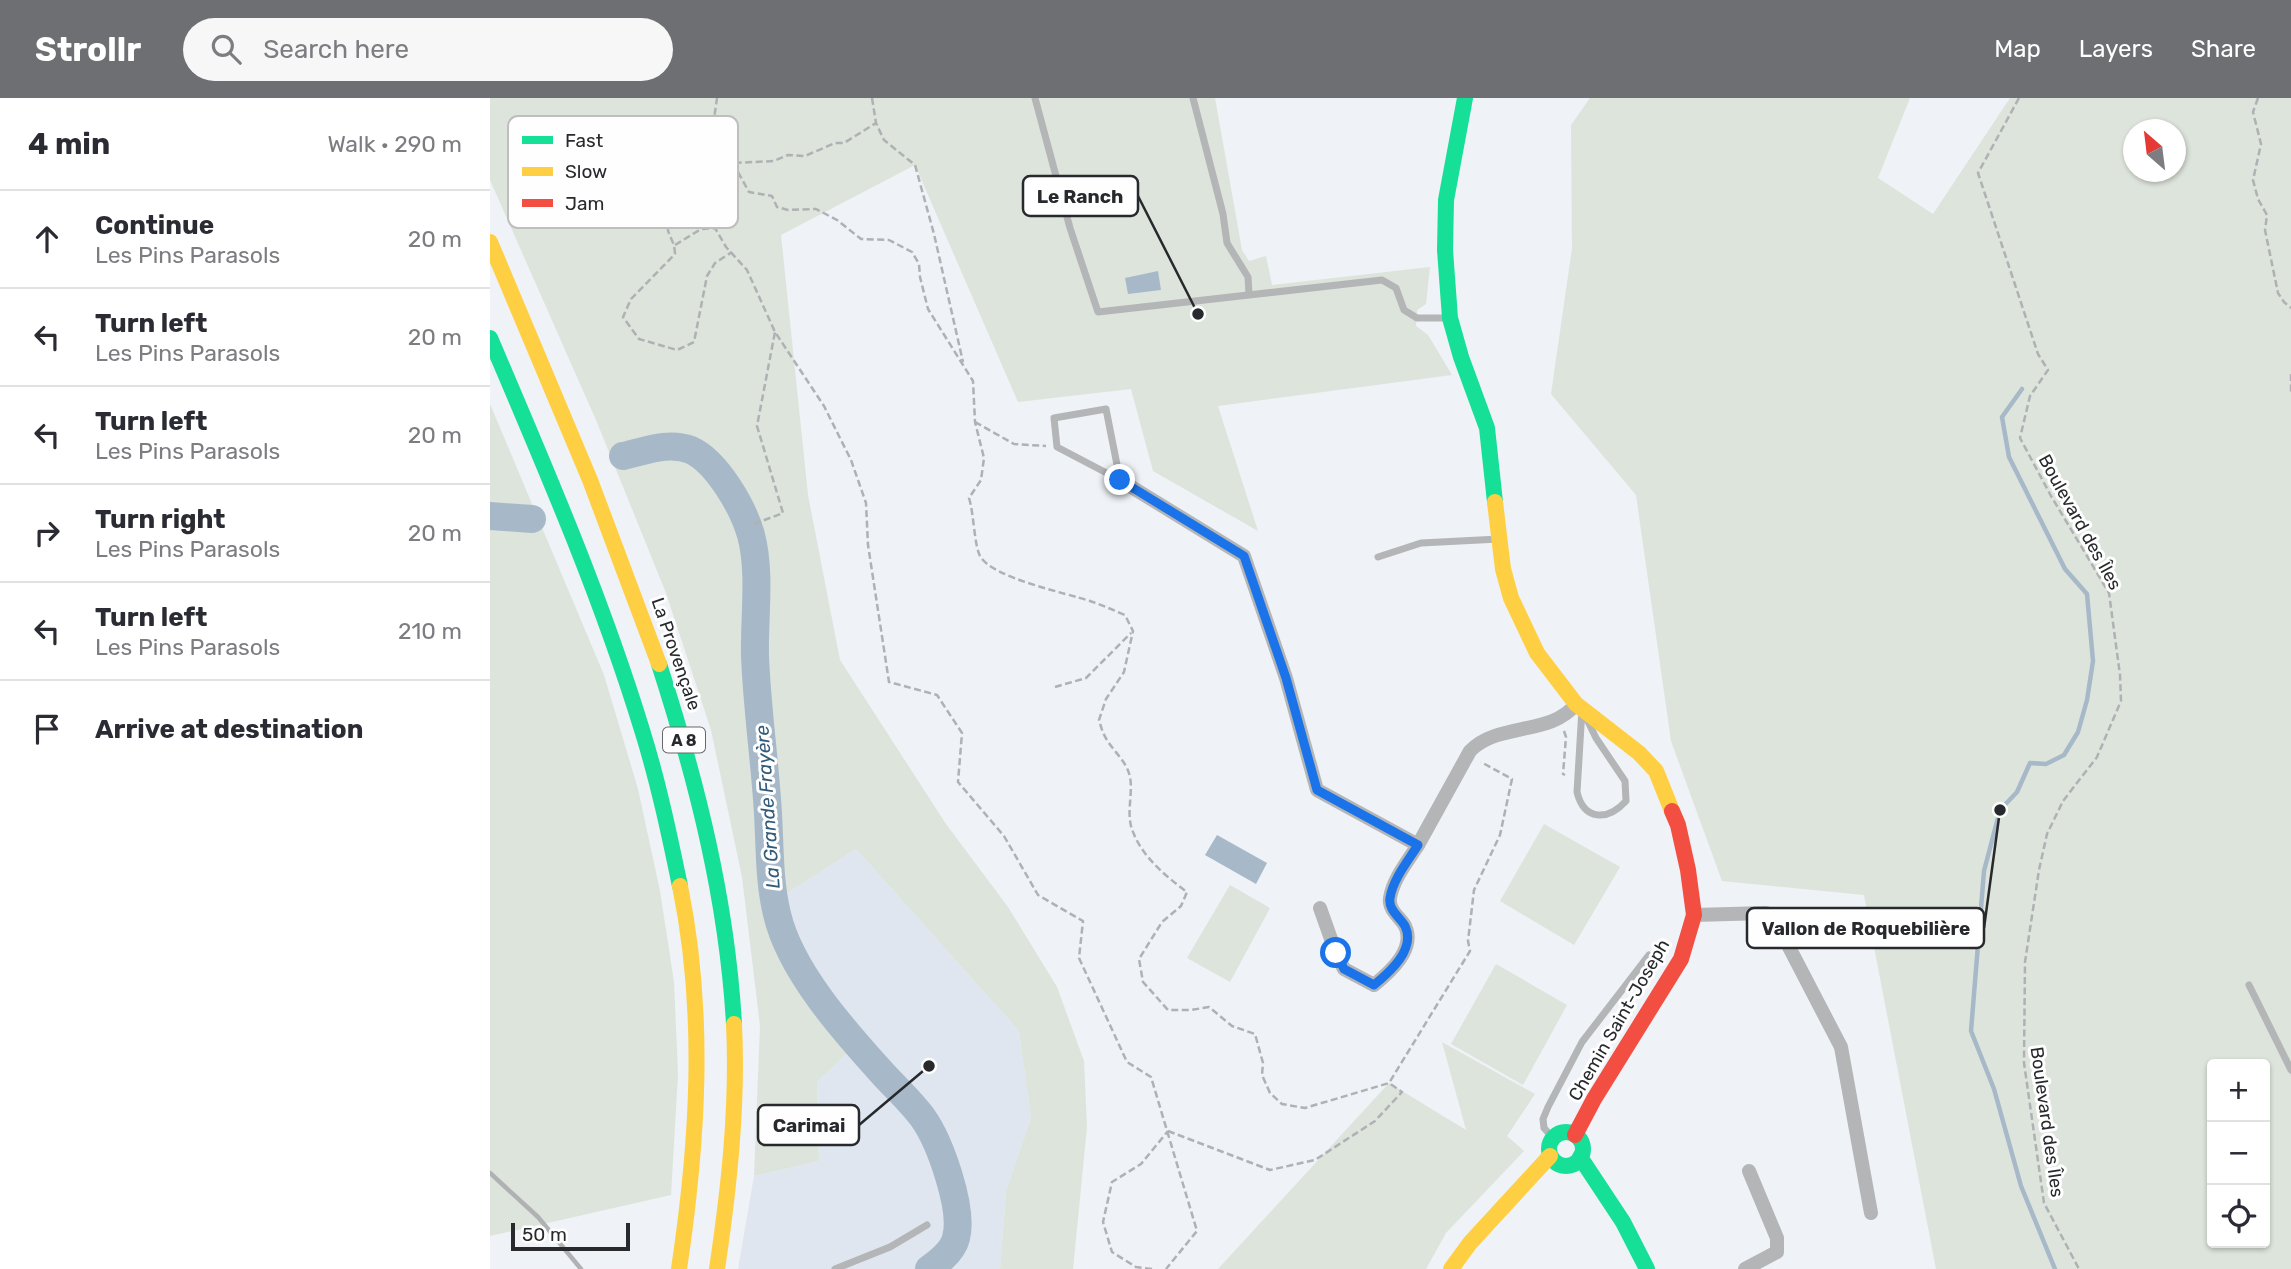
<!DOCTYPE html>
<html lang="en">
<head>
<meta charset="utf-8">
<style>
	body { margin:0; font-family:Rubik,sans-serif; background:#f7f7f7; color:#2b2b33 }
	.controls { position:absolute; right:21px; bottom:21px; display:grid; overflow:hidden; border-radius:7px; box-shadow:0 2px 5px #0004 }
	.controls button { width:63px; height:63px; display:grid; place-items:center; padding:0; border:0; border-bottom:2px solid #e1e1e2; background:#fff; color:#2b2b33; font:35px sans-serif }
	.compass { position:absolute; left:1633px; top:21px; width:63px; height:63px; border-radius:50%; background:#fff; box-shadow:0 2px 5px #0004; rotate:332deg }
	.scale { position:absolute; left:21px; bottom:18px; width:119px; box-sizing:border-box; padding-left:7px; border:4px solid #27292c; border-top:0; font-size:19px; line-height:24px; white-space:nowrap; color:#27292c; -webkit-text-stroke:5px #fefefe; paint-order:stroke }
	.stop { position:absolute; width:21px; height:21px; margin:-16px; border:5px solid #1a73e8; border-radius:50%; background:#fff }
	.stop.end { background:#1a73e8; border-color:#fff; box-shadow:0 2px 7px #0008 }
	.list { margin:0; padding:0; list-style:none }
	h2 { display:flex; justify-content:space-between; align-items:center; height:91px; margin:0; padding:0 28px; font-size:30px }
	h2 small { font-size:23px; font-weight:400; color:#7c7c81 }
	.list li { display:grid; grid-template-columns:46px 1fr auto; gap:21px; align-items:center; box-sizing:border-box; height:98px; padding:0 28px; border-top:2px solid #e1e1e2 }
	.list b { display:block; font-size:26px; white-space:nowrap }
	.list p { margin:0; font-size:23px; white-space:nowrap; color:#7c7c81 }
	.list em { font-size:23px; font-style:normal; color:#7c7c81 }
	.icon { flex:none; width:38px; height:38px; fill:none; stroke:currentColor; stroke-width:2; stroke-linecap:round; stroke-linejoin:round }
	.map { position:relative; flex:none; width:1801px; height:1171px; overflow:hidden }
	header { display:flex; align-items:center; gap:42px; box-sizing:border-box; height:98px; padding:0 35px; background:#6d6f73; color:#fff }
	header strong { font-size:33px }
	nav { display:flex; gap:38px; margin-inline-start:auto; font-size:24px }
	.search { width:490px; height:63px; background:#f7f7f7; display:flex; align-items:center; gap:18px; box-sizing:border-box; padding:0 24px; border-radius:38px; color:#7c7c81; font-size:26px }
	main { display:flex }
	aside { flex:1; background:#fff }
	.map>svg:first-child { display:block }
	.built { fill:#dfe6f0 }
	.green { fill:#dde4db; fill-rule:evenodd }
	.water { fill:#a7b9c8 }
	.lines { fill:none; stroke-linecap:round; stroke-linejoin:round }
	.stream { stroke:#a7b9c8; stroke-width:4.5 }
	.river { stroke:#a7b9c8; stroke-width:28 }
	.path { stroke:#afb1b4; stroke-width:2.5; stroke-dasharray:7 3.5; stroke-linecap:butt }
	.lane { stroke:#b3b5b6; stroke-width:7 }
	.street { stroke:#b3b5b6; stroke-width:14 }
	.fast { stroke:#16e098; stroke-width:16 }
	.slow { stroke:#ffcf43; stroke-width:16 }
	.jam { stroke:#f24e42; stroke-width:16 }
	.rail { stroke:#afb1b4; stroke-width:4.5 }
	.route { stroke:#1a73e8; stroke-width:9 }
	.labels { text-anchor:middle; stroke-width:6; stroke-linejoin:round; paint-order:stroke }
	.shield { fill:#fefefe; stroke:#68696b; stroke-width:2 }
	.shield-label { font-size:16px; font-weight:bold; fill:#27292c }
	.street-label { font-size:18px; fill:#27292c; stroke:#fefefe }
	.water-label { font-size:19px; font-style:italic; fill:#315b7b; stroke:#fefefe }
	.key { fill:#fefefe; stroke:#bebebf; stroke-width:2 }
	.key-label { font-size:19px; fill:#27292c }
	.leader { fill:none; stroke:#27292c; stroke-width:2.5 }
	.callout-dot { fill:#27292c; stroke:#fefefe; stroke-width:2.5 }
	.callout { fill:#fefefe; stroke:#27292c; stroke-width:2.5 }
	.callout-label { font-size:19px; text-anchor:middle; font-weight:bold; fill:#27292c }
</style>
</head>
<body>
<header>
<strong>Strollr</strong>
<div class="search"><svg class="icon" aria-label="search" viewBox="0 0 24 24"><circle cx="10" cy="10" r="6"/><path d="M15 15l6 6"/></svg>Search here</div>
<nav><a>Map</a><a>Layers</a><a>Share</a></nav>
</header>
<main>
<aside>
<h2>4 min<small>Walk · 290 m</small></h2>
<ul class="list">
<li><svg class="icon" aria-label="ahead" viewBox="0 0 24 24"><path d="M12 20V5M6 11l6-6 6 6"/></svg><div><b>Continue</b><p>Les Pins Parasols</p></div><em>20 m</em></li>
<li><svg class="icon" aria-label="left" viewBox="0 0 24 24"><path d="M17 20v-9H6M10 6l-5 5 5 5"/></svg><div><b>Turn left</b><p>Les Pins Parasols</p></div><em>20 m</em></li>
<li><svg class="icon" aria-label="left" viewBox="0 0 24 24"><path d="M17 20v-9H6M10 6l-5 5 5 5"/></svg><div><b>Turn left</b><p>Les Pins Parasols</p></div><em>20 m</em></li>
<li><svg class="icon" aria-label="right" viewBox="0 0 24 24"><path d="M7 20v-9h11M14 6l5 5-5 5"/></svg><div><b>Turn right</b><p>Les Pins Parasols</p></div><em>20 m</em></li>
<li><svg class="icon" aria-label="left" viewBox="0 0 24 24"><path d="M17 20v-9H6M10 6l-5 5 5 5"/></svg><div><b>Turn left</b><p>Les Pins Parasols</p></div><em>210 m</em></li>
<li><svg class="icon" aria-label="arrive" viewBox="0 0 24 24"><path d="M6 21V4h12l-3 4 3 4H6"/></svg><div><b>Arrive at destination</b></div></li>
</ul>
</aside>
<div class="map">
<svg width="1801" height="1171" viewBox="0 0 1801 1171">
	<rect width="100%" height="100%" fill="#eff2f6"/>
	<path class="built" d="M366,751L529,933L541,1020L516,1093L510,1171H248L264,1078L329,1063L327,984L361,952L298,843L291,799Z"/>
	<g class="green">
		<path d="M0,0H725L752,152L759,163L776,158L782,187L940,169L936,206L927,212L926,228L938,237L962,277L728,308L768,433L663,373L641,291L528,304L425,67L291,137L318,397L350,562L456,726L518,809L567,889L594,963L597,1029L583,1171H510L516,1093L541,1020L529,933L366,751L291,799L298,843L361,952L327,984L329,1063L264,1078L270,928L252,779L221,632L176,495L106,322L0,82Z"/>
		<path d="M1100,0H1420L1388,80L1443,116L1520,0H1801V1171H1446L1374,797L1232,783L1181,643L1146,397L1061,296L1082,150L1081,27ZM1644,32H1686V74H1644ZM1722,966H1775V1145H1722Z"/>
		<path d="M0,306L114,577L148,691L170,793L184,884L188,976L181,1097L0,1138Z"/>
		<path d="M1054,726L1130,769L1084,847L1010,803Z"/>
		<path d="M740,787L780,810L740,884L697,860Z"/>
		<path d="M1006,866L1077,907L1033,987L961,946Z"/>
		<path d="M952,944L1045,996L1017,1038L1034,1053L956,1135L936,1171H728L899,985L976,1032Z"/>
	</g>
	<g class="water">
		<path d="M668,173L671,192L638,196L635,180Z"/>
		<path d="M727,737L777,765L766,786L715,757Z"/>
	</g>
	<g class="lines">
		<path class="stream" d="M1532,291L1512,319L1519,359L1575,471L1597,496L1603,563L1597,602L1588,634L1574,657L1556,666L1540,665L1527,694L1510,712L1494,773L1481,933L1504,991L1531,1088L1565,1171"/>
		<g class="river">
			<path d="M133,358C155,353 179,343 201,352C227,364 253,409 261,437C271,475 264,519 265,558C267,611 275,663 278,716C280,750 279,783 287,816C300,873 355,934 394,977C407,991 422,1005 433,1020C450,1044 474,1111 466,1140C463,1153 449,1164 439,1171"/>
			<path d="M0,418L42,421"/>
		</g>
		<g class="path">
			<path d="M382,0L386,25L394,42L425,67L444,136L473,264"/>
			<path d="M1529,0L1488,75L1548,256L1558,272L1540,298L1530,340L1561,398L1619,495L1630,577L1631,603L1607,659L1573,703L1557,736L1549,772L1535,864L1534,965L1554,1105L1589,1171"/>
			<path d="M1768,0L1763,14L1771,46L1763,82L1768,101L1777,117L1775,132L1788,195L1794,204L1801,210"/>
			<path d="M225,58C220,63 202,87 199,89C190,96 172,91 182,110C171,139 184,134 185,156L141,201L133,219L149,241L187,252L204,244L217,178L225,165L242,154"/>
			<path d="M225,58L243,65L284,63L298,57L315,58L345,45H354L386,25"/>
			<path d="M225,58L221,42L227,0"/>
			<path d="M243,65L259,94L282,98L287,109L298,112L326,111L347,122L371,141L399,142L422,154L429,166L430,179L438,211L483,283L485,324L494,360L491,382L479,400C484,416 484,446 490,458C502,480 576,495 600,503C612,507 623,512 635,517L643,533L634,574L616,601L609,622C611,629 613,636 617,642C625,655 637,664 640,679C643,694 637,712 641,728C649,756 674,777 697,794L691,808L672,824L649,861L653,884L678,912H701L719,909L742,928L765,936L773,965L772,977L780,995L792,1006L815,1010L899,985L980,853L978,843L984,792L1010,737L1022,681L991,664"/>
			<path d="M185,147L211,131L225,130L236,149L257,172L285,234L334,308L361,362L376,405L378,447L399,584L447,597L472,635L468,684L514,738L548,797L593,823L589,860L637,964L661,979L707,1133L676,1171"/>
			<path d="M1801,276V296"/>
			<path d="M485,324L524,346L556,348"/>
			<path d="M264,426L293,415L267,328L285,234"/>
			<path d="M565,589L596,580L641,535"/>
			<path d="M1074,633L1076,639L1073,676L1075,677"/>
			<path d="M678,1033L780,1072L825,1062L885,1023L912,994L899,985"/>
			<path d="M662,1171L646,1169L622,1154L613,1124L622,1084L651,1066L678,1033"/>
		</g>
		<g class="lane">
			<path d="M545,0L580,130L608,214L892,182L906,190L914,212L927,220H958"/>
			<path d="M703,0L733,116L737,145L758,179L759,196"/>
			<path d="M616,311L630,382L567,349L564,320Z"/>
			<path d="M888,459L931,445L1009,441"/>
			<path d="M1092,611L1106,640L1135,683L1136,703C1118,723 1094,723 1087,694Z"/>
			<path d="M1759,887L1801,972"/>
			<path d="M1063,1040L1054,1030L1053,1021L1058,1009L1092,944L1159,857"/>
			<path d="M345,1171L400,1149L437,1127"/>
		</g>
		<g class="street">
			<path d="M630,382L754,458L796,580L827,692L928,747L980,653C1008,624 1061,638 1086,606"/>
			<path d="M830,810L846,855L854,871L884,887C900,874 926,851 915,828C910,819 898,812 900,800C903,781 918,763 928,747"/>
			<path d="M1204,817L1276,815L1287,826L1351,949L1381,1115"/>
			<path d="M1255,1171L1287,1154V1140L1259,1073"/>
		</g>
		<g class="fast">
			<path d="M975,0L956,102L955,152L960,220L971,259L997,330L1005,404"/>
			<path d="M0,240C55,369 111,498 152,632C168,683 179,735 190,788"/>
			<path d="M169,566C207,684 237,802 244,926"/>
			<circle cx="1076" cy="1051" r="17"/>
			<path d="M1090,1059L1133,1124L1157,1171"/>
		</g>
		<g class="slow">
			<path d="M0,144L100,382L169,566"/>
			<path d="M1005,404L1013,471L1021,500L1047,555L1086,606L1149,655L1166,673L1182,713"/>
			<path d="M189,1171C208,1044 216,915 190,788"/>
			<path d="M227,1171C239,1090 248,1008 244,926"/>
			<path d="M961,1171L980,1145L1060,1058"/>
		</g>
		<path class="jam" d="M1085,1037L1104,1001L1191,861L1204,817L1198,772L1188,727L1182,713"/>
		<path class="rail" d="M0,1075L48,1119L91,1171"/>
	</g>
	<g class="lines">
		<path class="route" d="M630,382L754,458L796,580L827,692L928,747C918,763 903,781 900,800C898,812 910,819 915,828C926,851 900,874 884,887L854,871L846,855"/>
	</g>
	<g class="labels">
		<rect class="shield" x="173" y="629.5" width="42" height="25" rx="5"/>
		<g class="shield-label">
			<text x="194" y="648">A 8</text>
		</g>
		<g class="street-label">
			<text transform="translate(1590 424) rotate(61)" y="6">Boulevard des Îles</text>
			<text transform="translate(186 556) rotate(71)" y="6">La Provençale</text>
			<text transform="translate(1129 922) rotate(-60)" y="6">Chemin Saint-Joseph</text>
			<text transform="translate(1557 1024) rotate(82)" y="6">Boulevard des Îles</text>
		</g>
		<g class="water-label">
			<text transform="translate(277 709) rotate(-94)" y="7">La Grande Frayère</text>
		</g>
	</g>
	<rect x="18" y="18" width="230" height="112" rx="10" class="key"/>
	<rect x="32" y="38" width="31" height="8" fill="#16e098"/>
	<rect x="32" y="69" width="31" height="9" fill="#ffcf43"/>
	<rect x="32" y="101" width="31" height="8" fill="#f24e42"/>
	<g class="key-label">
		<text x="75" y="49">Fast</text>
		<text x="75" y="80">Slow</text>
		<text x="75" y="112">Jam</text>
	</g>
	<path class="leader" d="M708 216L648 98M1510 712L1494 830M439 968L369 1027"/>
	<g class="callout-dot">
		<circle cx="708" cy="216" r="7"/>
		<circle cx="1510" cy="712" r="7"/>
		<circle cx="439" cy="968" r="7"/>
	</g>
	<g class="callout">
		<rect x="533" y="78" width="115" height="40" rx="7"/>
		<rect x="1257" y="810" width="237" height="40" rx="7"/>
		<rect x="268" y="1007" width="101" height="40" rx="7"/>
	</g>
	<g class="callout-label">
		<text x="590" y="105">Le Ranch</text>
		<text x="1376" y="837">Vallon de Roquebilière</text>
		<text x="319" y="1034">Carimai</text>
	</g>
</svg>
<div class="controls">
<button>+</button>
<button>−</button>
<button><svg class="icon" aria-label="locate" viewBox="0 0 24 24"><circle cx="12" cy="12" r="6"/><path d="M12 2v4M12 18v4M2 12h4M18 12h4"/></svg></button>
</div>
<svg class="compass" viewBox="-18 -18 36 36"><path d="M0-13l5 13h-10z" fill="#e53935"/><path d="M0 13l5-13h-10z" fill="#7c7c81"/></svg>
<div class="scale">50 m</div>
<div class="stop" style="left:846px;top:855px"></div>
<div class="stop end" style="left:630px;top:382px"></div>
</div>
</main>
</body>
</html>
